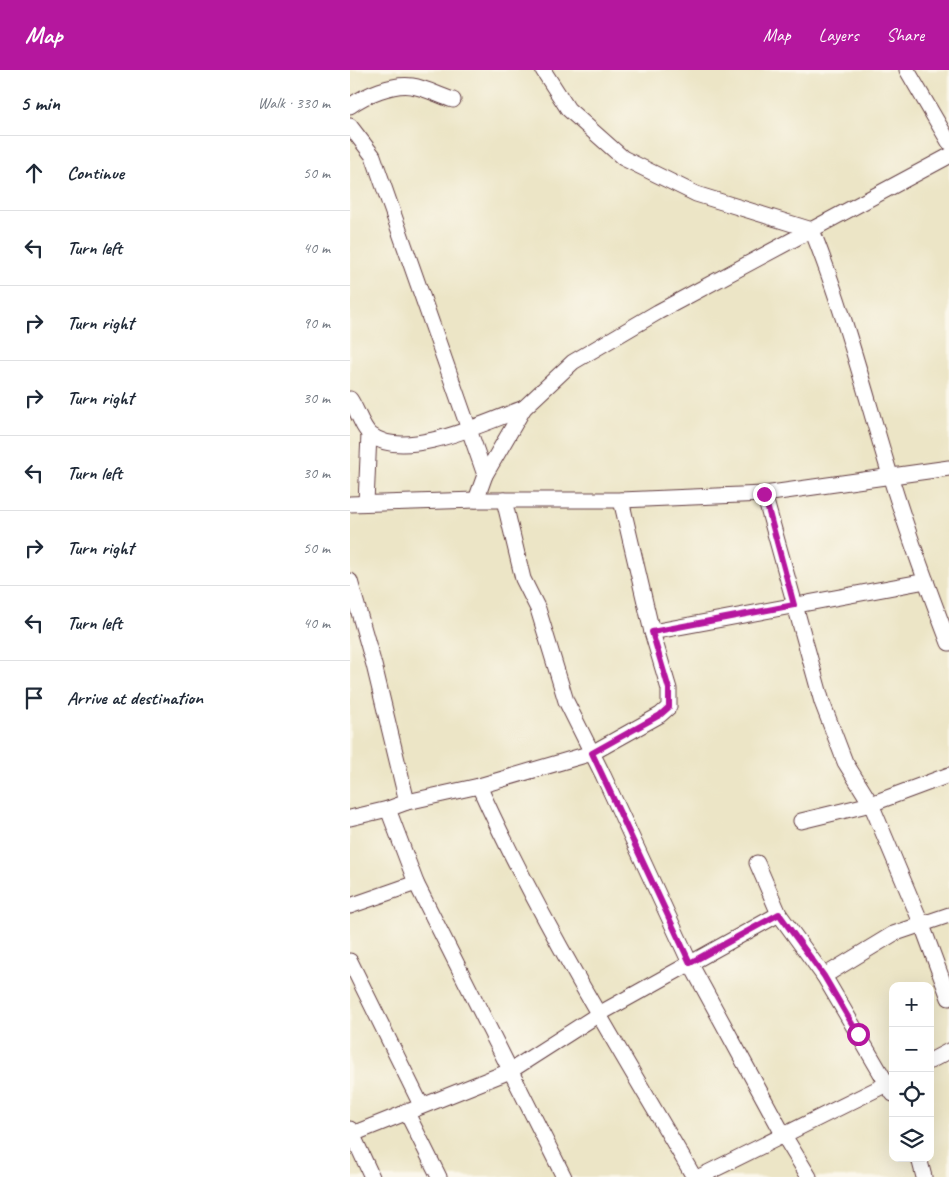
<!DOCTYPE html>
<html lang="en">
<head>
<meta charset="utf-8">
<style>
	body { margin:0; font-family:Caveat,sans-serif; background:#f6f6f7; color:#1f2937 }
	.controls { position:absolute; right:15px; bottom:15px; display:grid; overflow:hidden; border-radius:10px; box-shadow:0 5px 20px #0002 }
	.controls button { width:45px; height:45px; display:grid; place-items:center; padding:0; border:0; border-bottom:1px solid #e0e1e3; background:#fff; color:#1f2937; font:25px sans-serif }
	.stop { position:absolute; width:15px; height:15px; margin:-11px; border:4px solid #b5179e; border-radius:50%; background:#fff }
	.stop.end { background:#b5179e; border-color:#fff; box-shadow:0 1px 5px #0008 }
	.list { margin:0; padding:0; list-style:none }
	h2 { display:flex; justify-content:space-between; align-items:center; height:65px; margin:0; padding:0 20px; font-size:21px }
	h2 small { font-size:16px; font-weight:400; color:#747a83 }
	.list li { display:grid; grid-template-columns:32px 1fr auto; gap:15px; align-items:center; box-sizing:border-box; height:75px; padding:0 20px; border-top:1px solid #e0e1e3 }
	.list b { display:block; font-size:19px; white-space:nowrap }
	.list em { font-size:16px; font-style:normal; color:#747a83 }
	.icon { flex:none; width:28px; height:28px; fill:none; stroke:currentColor; stroke-width:2; stroke-linecap:round; stroke-linejoin:round }
	.map { position:relative; flex:none; width:599px; height:1107px; overflow:hidden }
	header { display:flex; align-items:center; gap:30px; box-sizing:border-box; height:70px; padding:0 25px; background:#b5179e; color:#fff }
	header strong { font-size:24px }
	nav { display:flex; gap:28px; margin-inline-start:auto; font-size:18px }
	main { display:flex }
	aside { flex:1; background:#fff }
	.map>svg:first-child { display:block }
	.lines { fill:none; stroke-linecap:round; stroke-linejoin:round }
	.minor-casing { stroke:#623d42; stroke-width:17 }
	.minor { stroke:#fff; stroke-width:15 }
	.route { stroke:#b5179e; stroke-width:6 }
</style>
</head>
<body>
<header>
<strong>Map</strong>
<nav><a>Map</a><a>Layers</a><a>Share</a></nav>
</header>
<main>
<aside>
<h2>5 min<small>Walk · 330 m</small></h2>
<ul class="list">
<li><svg class="icon" aria-label="ahead" viewBox="0 0 24 24"><path d="M12 20V5M6 11l6-6 6 6"/></svg><div><b>Continue</b></div><em>50 m</em></li>
<li><svg class="icon" aria-label="left" viewBox="0 0 24 24"><path d="M17 20v-9H6M10 6l-5 5 5 5"/></svg><div><b>Turn left</b></div><em>40 m</em></li>
<li><svg class="icon" aria-label="right" viewBox="0 0 24 24"><path d="M7 20v-9h11M14 6l5 5-5 5"/></svg><div><b>Turn right</b></div><em>90 m</em></li>
<li><svg class="icon" aria-label="right" viewBox="0 0 24 24"><path d="M7 20v-9h11M14 6l5 5-5 5"/></svg><div><b>Turn right</b></div><em>30 m</em></li>
<li><svg class="icon" aria-label="left" viewBox="0 0 24 24"><path d="M17 20v-9H6M10 6l-5 5 5 5"/></svg><div><b>Turn left</b></div><em>30 m</em></li>
<li><svg class="icon" aria-label="right" viewBox="0 0 24 24"><path d="M7 20v-9h11M14 6l5 5-5 5"/></svg><div><b>Turn right</b></div><em>50 m</em></li>
<li><svg class="icon" aria-label="left" viewBox="0 0 24 24"><path d="M17 20v-9H6M10 6l-5 5 5 5"/></svg><div><b>Turn left</b></div><em>40 m</em></li>
<li><svg class="icon" aria-label="arrive" viewBox="0 0 24 24"><path d="M6 21V4h12l-3 4 3 4H6"/></svg><div><b>Arrive at destination</b></div></li>
</ul>
</aside>
<div class="map">
<svg width="599" height="1107" viewBox="0 0 599 1107">
	<rect width="100%" height="100%" fill="#fbf7ec"/>
	<filter id="ink" filterUnits="userSpaceOnUse"><feTurbulence type="fractalNoise" baseFrequency=".02" numOctaves="2"/><feDisplacementMap in="SourceGraphic" scale="10" xChannelSelector="R" yChannelSelector="G"/><feConvolveMatrix kernelMatrix="1 2 1 2 8 2 1 2 1" color-interpolation-filters="sRGB"/></filter>
	<filter id="wash" filterUnits="userSpaceOnUse"><feTurbulence type="fractalNoise" baseFrequency=".0096" numOctaves="4" result="noise"/><feDisplacementMap in="SourceGraphic" scale="20" xChannelSelector="R" yChannelSelector="G"/><feGaussianBlur stdDeviation="1.12" result="paint"/><feColorMatrix in="noise" values="0 0 0 0 0 0 0 0 0 0 0 0 0 0 0 0 0 1.4 0 .05"/><feComposite in="paint" operator="in"/></filter>
	<g filter="url(#wash)">
		<rect width="100%" height="100%" fill="#ece5c6"/>
	</g>
	<g filter="url(#ink)">
		<g class="lines">
			<defs>
				<g id="minor">
					<path d="M193,0L218,39L273,88L346,124L462,160C494,240 515,323 540,405C557,462 578,518 599,573"/>
					<path d="M557,0L599,72"/>
					<path d="M0,36C15,25 43,13 62,16C76,18 90,26 103,30"/>
					<path d="M0,56L23,86L135,405"/>
					<path d="M0,329C7,339 12,358 21,365C55,392 138,351 174,338"/>
					<path d="M414,424L472,632L495,692L521,734L572,855L599,928"/>
					<path d="M126,430L135,405L174,338L223,292L308,242L599,86"/>
					<path d="M154,430L173,509L188,539L216,631L253,705L340,893L433,1064L459,1107"/>
					<path d="M16,433L19,364"/>
					<path d="M0,434L126,430H271L414,424L599,398"/>
					<path d="M0,511L24,595L57,732"/>
					<path d="M302,562L576,511"/>
					<path d="M129,716C190,852 269,978 344,1107"/>
					<path d="M38,739L66,813L214,1107"/>
					<path d="M0,748L38,739L57,732L129,716L242,683L310,645L319,637V619L302,562L271,430"/>
					<path d="M451,751L521,734L599,705"/>
					<path d="M407,793L429,844L474,906L543,1024"/>
					<path d="M0,836L66,813"/>
					<path d="M0,891L71,1035"/>
					<path d="M474,906L543,864L599,845"/>
					<path d="M580,991L599,981"/>
					<path d="M56,1041L89,1107"/>
					<path d="M0,1059L22,1107"/>
					<path d="M0,1065L160,1001L249,944L429,844"/>
					<path d="M569,1088L574,1107"/>
					<path d="M349,1107L543,1011"/>
				</g>
			</defs>
			<use href="#minor" class="minor-casing"/>
			<use href="#minor" class="minor"/>
		</g>
	</g>
	<g class="lines" filter="url(#ink)">
		<path class="route" d="M414,424L444,535L302,562L319,619V637L310,645L242,683L340,893L429,844L474,906L508,964"/>
	</g>
</svg>
<div class="controls">
<button>+</button>
<button>−</button>
<button><svg class="icon" aria-label="locate" viewBox="0 0 24 24"><circle cx="12" cy="12" r="6"/><path d="M12 2v4M12 18v4M2 12h4M18 12h4"/></svg></button>
<button><svg class="icon" aria-label="layers" viewBox="0 0 24 24"><path d="M12 4l9 5-9 5-9-5zM3 14l9 5 9-5"/></svg></button>
</div>
<div class="stop" style="left:508px;top:964px"></div>
<div class="stop end" style="left:414px;top:424px"></div>
</div>
</main>
</body>
</html>
